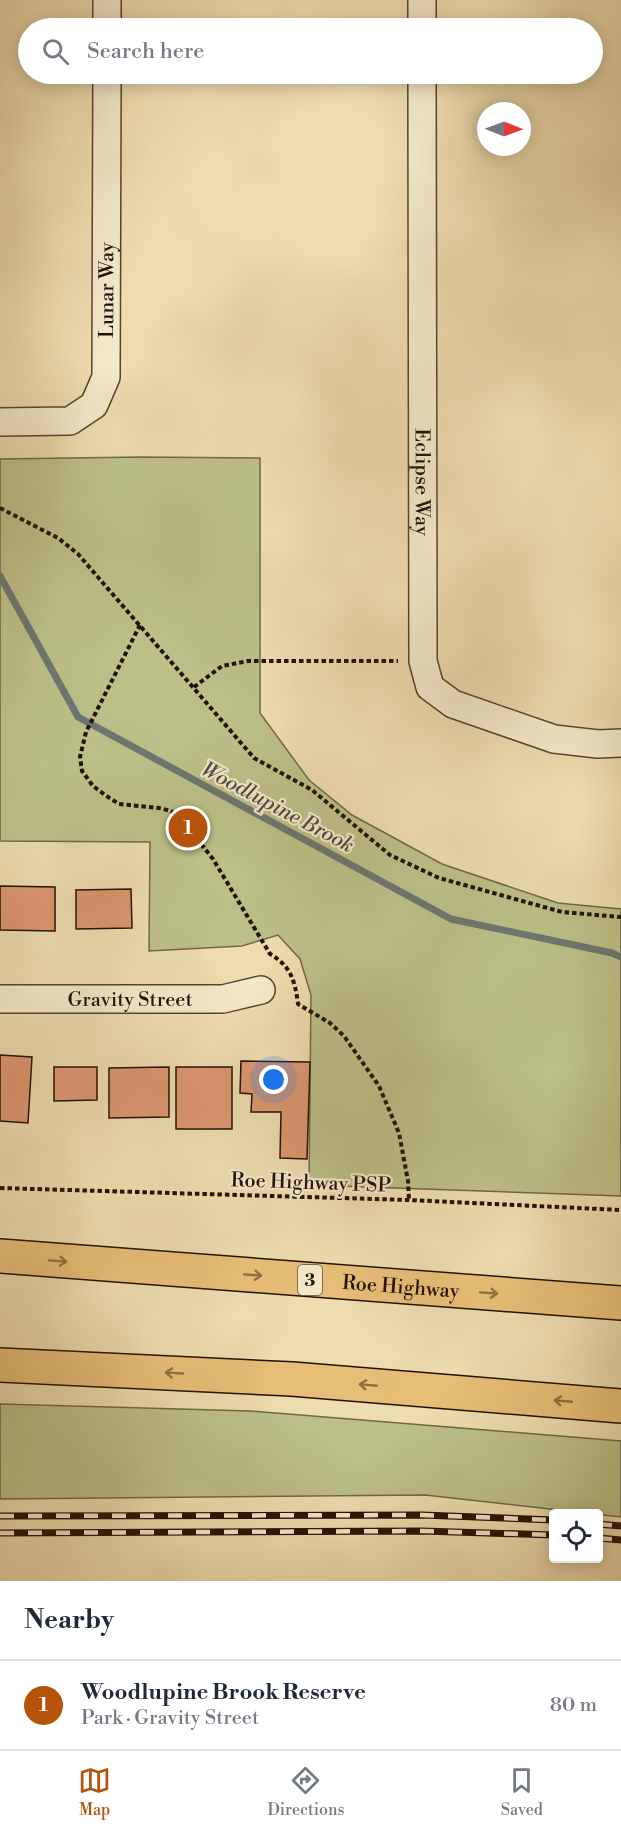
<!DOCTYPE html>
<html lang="en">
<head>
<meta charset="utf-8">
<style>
	body { margin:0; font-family:"Libre Bodoni",serif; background:#f6f6f7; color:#1f2937 }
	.controls { position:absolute; right:18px; bottom:18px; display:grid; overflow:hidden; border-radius:6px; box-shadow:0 3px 15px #0003 }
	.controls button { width:54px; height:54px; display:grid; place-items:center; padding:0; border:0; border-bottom:2px solid #e0e1e3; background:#fff; color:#1f2937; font:30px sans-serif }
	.compass { position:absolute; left:477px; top:102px; width:54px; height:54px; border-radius:50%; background:#fff; box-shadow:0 3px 15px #0003; rotate:91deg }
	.you { position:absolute; left:274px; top:1080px; width:21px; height:21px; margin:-15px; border:4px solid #fff; border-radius:50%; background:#1a73e8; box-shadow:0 0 0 9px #1a73e833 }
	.badge { display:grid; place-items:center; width:39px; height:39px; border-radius:50%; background:#b45309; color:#fff; font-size:20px; font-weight:700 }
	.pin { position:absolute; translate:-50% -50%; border:3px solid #fff; box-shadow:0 2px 6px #0006 }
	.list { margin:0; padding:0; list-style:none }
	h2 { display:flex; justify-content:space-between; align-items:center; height:78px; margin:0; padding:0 24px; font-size:26px }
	h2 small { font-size:20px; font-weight:400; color:#747a83 }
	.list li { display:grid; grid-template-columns:39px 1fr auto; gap:18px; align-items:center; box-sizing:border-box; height:90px; padding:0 24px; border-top:2px solid #e0e1e3 }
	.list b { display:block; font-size:22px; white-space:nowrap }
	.list p { margin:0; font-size:20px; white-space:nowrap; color:#747a83 }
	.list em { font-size:20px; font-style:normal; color:#747a83 }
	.icon { flex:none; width:33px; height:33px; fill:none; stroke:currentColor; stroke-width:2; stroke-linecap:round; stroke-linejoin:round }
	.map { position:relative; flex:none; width:621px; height:1581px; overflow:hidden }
	.search { position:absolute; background:#fff; box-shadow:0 3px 15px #0003; left:18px; right:18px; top:18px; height:66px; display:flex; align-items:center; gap:15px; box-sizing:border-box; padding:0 21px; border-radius:33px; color:#747a83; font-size:22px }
	.sheet { height:168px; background:#fff }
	nav { display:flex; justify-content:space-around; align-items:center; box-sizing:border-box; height:84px; border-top:2px solid #e0e1e3; background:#fff; font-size:16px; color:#747a83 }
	nav a { display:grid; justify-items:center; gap:3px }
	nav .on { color:#b45309 }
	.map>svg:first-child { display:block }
	.green { fill:#bcbf88; stroke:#706846; stroke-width:1.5 }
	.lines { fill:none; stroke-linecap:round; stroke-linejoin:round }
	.stream { stroke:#6c766f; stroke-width:7 }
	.building { fill:#dc9670; stroke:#231105; stroke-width:1.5 }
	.street-casing { stroke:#56442f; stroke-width:30 }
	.highway-casing { stroke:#231105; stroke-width:36 }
	.path { stroke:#231105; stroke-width:4; stroke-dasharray:4.5 3; stroke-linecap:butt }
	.street { stroke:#f3e8ca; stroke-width:27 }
	.highway { stroke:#e6be77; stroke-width:33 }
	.rail-casing { stroke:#231105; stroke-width:7 }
	.rail { stroke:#f3e8ca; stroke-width:4.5; stroke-dasharray:14; stroke-linecap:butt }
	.oneway { stroke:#8e7044 }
	.labels { text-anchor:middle; stroke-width:4.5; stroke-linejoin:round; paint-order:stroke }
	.shield { fill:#f3e8ca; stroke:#615240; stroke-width:1.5 }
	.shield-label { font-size:18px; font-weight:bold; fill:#231105 }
	.street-label { font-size:20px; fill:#231105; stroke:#f3e8ca }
	.water-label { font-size:21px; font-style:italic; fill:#4e4c43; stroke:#f3e8ca }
</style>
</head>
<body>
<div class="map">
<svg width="621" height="1581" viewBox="0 0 621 1581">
	<rect width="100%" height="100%" fill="#eddcae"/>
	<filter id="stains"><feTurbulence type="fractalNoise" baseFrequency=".00333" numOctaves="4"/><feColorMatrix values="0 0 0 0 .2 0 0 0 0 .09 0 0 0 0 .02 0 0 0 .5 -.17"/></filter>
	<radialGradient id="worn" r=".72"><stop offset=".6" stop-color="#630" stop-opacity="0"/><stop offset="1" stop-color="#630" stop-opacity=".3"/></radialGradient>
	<g class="green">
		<path d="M140,457L260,458V713L309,780L352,815L442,864L558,903L621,909V1196L309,1185L311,995L300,959L278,935L242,946L149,951L150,842L0,841V459Z"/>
		<path d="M0,1404L251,1411L621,1441V1517L425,1495L0,1499Z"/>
	</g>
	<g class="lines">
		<path class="stream" d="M0,576L78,717L451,919L612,953L621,957"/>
	</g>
	<g class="building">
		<path d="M0,886L55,887V931L0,930Z"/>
		<path d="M131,889L132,928L76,929V890Z"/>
		<path d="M0,1055L32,1057L28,1123L0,1121Z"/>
		<path d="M241,1061L310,1062L307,1159L280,1158L281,1112H251L252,1094L240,1093Z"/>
		<path d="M54,1067H97V1100L54,1101Z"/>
		<path d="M169,1067V1117L109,1118V1068Z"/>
		<rect x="176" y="1067" width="56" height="62"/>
	</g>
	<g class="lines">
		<defs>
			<g id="street">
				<path d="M422,0V28"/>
				<path d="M107,28V0"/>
				<path id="s1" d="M422,74L423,661L430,687L453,704L554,739L598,744L621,743"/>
				<path id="s2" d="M0,422L70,421L94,405L106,377L107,74"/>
				<path id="s3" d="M0,999H223L261,990"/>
			</g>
			<g id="highway">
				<path id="s4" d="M0,1256L621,1303"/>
				<path d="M0,1365L292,1379L621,1406"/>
			</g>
		</defs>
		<use href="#street" class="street-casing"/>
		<use href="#highway" class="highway-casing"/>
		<g class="path">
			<path d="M0,508L58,538L78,554L254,758L312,790L390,855L439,878L562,912L621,917"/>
			<path d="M140,625L86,732L80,757L82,771L93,786L105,795L119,804L159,808L171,811L187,826L213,859L270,954C291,966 295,981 298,1004L330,1023L344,1036L379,1086L399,1133L408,1181L409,1200"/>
			<path d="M194,687L222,666L248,661H398"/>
			<path d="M0,1188L409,1200L621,1210"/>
		</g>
		<use href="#street" class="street"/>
		<use href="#highway" class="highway"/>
		<defs>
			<g id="rail">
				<path d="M0,1516L422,1515L554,1520"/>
				<path d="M598,1524L621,1526"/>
				<path d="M0,1533L422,1531L554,1535"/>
				<path d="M598,1538L621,1540"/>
			</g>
		</defs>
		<use href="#rail" class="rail-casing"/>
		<use href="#rail" class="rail"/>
	</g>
	<defs><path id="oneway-shaft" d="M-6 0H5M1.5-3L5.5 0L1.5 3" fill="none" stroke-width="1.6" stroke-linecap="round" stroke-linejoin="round" transform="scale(1.5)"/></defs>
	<g class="oneway">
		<use href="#oneway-shaft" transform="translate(58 1261) rotate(4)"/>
		<use href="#oneway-shaft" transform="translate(253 1275) rotate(4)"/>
		<use href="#oneway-shaft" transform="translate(489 1293) rotate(4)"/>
		<use href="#oneway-shaft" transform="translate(174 1373) rotate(-177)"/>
		<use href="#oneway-shaft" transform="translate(368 1385) rotate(-175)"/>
		<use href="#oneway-shaft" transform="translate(563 1401) rotate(-175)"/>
	</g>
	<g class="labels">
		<rect class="shield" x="298" y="1265" width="24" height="30" rx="4.5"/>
		<g class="shield-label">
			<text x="310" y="1286">3</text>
		</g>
		<g class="street-label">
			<text dy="7" stroke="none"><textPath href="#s2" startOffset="216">Lunar Way</textPath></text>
			<text dy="7" stroke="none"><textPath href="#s1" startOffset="408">Eclipse Way</textPath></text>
			<text dy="7" stroke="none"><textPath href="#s3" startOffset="130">Gravity Street</textPath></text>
			<text transform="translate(311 1182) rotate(2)" y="7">Roe Highway PSP</text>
			<text dy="7" stroke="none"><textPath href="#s4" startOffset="402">Roe Highway</textPath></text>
		</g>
		<g class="water-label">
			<text transform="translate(278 807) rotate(28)" y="7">Woodlupine Brook</text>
		</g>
	</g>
	<rect width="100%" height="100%" filter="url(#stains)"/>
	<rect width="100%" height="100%" fill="url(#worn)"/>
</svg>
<div class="controls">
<button><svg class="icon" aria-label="locate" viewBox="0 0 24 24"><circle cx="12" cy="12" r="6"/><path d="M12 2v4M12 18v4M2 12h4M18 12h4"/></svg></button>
</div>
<svg class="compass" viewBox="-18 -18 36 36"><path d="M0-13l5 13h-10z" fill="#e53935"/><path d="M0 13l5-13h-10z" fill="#747a83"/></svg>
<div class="you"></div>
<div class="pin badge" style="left:188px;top:828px">1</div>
<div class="search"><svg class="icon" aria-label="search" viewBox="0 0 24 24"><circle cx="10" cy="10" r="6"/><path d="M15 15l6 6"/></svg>Search here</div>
</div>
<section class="sheet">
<h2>Nearby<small></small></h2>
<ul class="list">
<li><span class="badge">1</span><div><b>Woodlupine Brook Reserve</b><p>Park · Gravity Street</p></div><em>80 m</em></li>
</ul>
</section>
<nav>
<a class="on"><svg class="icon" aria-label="map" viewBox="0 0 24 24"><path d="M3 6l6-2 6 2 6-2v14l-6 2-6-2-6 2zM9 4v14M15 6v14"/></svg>Map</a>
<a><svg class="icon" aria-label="directions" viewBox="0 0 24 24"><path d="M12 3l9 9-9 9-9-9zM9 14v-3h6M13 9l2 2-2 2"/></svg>Directions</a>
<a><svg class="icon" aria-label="saved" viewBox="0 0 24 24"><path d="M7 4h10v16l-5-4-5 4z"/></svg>Saved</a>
</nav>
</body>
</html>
